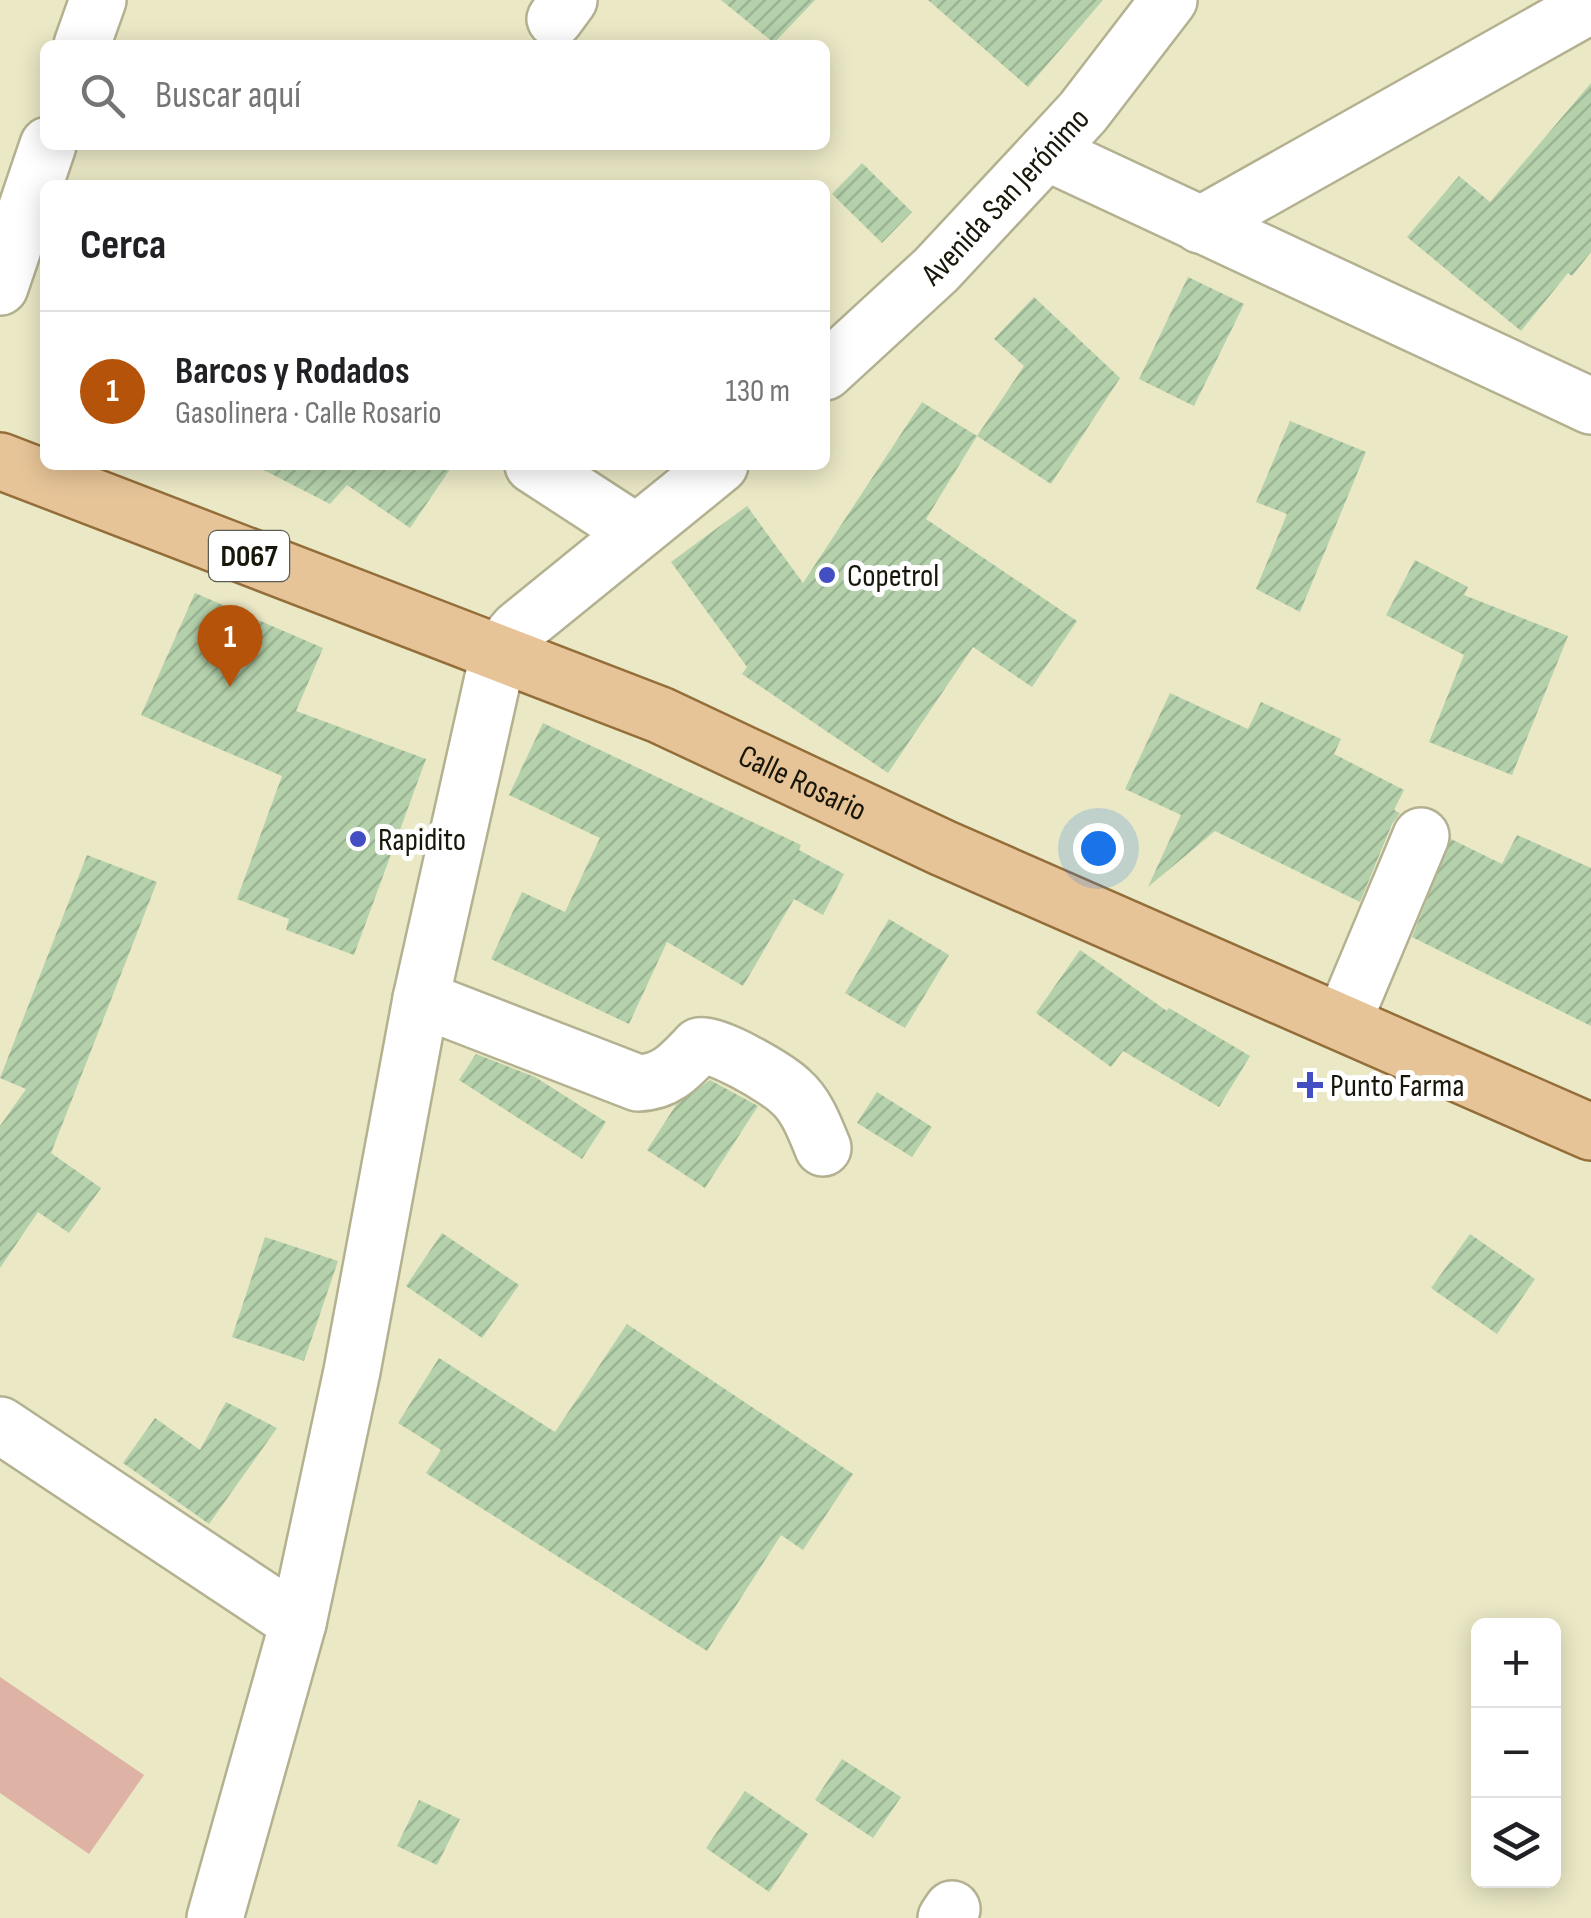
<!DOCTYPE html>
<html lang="es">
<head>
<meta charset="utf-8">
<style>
	body { margin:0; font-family:"Sofia Sans Condensed",sans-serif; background:#f2f2f2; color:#202124 }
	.controls { position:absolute; right:30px; bottom:30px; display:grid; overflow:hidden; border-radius:15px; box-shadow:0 5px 25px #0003 }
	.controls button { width:90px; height:90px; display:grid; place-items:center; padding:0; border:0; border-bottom:2px solid #e0e0e0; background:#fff; color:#202124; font:50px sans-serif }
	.you { position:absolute; left:1098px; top:848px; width:35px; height:35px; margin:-25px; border:8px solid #fff; border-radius:50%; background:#1a73e8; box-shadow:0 0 0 15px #1a73e833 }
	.badge { display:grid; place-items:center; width:65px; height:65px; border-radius:50%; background:#b45309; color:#fff; font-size:32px; font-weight:700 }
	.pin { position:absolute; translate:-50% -82px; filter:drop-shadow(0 2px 5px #0008) }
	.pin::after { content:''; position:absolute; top:52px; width:35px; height:30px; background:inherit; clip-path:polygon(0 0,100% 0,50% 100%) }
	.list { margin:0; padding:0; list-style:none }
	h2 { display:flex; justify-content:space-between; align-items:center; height:130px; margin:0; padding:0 40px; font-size:42px }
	h2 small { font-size:32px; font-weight:400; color:#757577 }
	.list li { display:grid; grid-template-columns:65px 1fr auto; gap:30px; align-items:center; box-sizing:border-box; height:160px; padding:0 40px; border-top:2px solid #e0e0e0 }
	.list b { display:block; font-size:38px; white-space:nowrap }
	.list p { margin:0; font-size:32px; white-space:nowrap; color:#757577 }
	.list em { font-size:32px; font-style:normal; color:#757577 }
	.icon { flex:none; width:55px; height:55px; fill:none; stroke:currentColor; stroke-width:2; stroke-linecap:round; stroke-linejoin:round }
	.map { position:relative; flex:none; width:1591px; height:1918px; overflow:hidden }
	.search { position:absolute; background:#fff; box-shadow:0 5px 25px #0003; left:40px; top:40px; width:790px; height:110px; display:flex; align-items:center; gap:25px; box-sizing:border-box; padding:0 35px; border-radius:15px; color:#757577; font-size:38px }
	.panel { position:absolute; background:#fff; box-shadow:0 5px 25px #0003; left:40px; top:180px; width:790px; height:290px; border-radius:15px }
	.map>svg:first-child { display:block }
	.green { fill:#deb3a6 }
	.building { fill:url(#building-hatch) }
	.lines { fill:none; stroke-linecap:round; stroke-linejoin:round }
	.minor-casing { stroke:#b3b190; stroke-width:60 }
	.major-casing { stroke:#946e39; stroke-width:60 }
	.minor { stroke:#fff; stroke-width:55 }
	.major { stroke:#e7c498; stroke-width:55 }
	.poi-dot { fill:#434ec3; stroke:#fff; stroke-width:4 }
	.labels { text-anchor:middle; stroke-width:10; stroke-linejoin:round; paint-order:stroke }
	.shield { fill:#fff; stroke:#5d5c53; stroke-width:2.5 }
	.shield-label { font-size:30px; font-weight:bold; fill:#171609 }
	.street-label { font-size:32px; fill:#171609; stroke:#fff }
	.poi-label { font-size:32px; fill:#171609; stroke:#fff; text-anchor:start }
</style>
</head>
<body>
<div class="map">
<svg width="1591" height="1918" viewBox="0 0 1591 1918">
	<defs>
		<pattern id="building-hatch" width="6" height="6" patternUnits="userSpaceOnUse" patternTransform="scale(2.5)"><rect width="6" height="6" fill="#b4d1ab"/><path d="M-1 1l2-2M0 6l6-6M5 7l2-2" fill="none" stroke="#9ab392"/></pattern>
	</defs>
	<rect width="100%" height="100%" fill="#eae8c5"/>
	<path class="green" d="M0,1677L144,1775L89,1854L0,1793Z"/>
	<g class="building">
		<path d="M721,0H815L774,43Z"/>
		<path d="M928,0H1103L1028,87Z"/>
		<path d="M1591,83V252L1572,276L1568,273L1521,331L1407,237L1459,176L1490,202Z"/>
		<path d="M862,163L912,212L882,243L832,194Z"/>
		<path d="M1188,277L1244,304L1194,406L1139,379Z"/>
		<path d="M1034,297L1120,378L1051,484L977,436L1024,366L994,339Z"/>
		<path d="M922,402L977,436L926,519L1077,621L1032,687L973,647L888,773L742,674L747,667L671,562L747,506L803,583Z"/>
		<path d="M1290,421L1366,452L1300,612L1256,589L1287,514L1256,502Z"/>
		<path d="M254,465H453L410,528L347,485L330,504Z"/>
		<path d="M1415,560L1468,587L1464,595L1568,636L1512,775L1429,742L1464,655L1386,615Z"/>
		<path d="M195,593L323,648L296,711L426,759L354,955L286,930L289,919L237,899L282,776L141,715Z"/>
		<path d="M1170,693L1248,729L1261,702L1341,739L1334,754L1404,790L1394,810L1400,813L1392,824L1360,902L1215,831L1148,887L1181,815L1125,789Z"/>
		<path d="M543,723L801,845L799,850L844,874L823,915L794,899L743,986L667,942L629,1024L491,959L522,892L565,912L600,838L509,795Z"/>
		<path d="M1517,835L1591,868V1026L1412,937L1451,839L1502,864Z"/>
		<path d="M87,855L157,882L51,1153L101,1188L69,1233L38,1212L0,1268V1126L26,1089L0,1078Z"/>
		<path d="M889,919L949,955L905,1028L845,993Z"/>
		<path d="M1080,950L1167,1011L1169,1008L1250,1056L1219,1107L1123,1051L1111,1067L1036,1013Z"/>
		<path d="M476,1054L535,1077L606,1122L582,1159L459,1080Z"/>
		<path d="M710,1080L758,1106L705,1188L647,1150L676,1105Z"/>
		<path d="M877,1092L932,1127L912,1157L857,1123Z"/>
		<path d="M442,1233L519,1285L482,1338L406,1286Z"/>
		<path d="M1470,1234L1535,1279L1497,1334L1431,1288Z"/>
		<path d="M265,1237L338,1261L304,1361L232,1337Z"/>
		<path d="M627,1324L853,1474L803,1550L781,1535L707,1651L426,1473L441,1450L398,1423L439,1358L555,1432Z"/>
		<path d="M226,1402L277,1428L209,1524L123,1463L155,1418L200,1450Z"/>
		<path d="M842,1759L901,1797L873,1838L815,1800Z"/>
		<path d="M745,1791L808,1834L769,1892L706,1848Z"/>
		<path d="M419,1800L460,1819L437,1865L397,1846Z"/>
	</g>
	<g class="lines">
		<defs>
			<g id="minor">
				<path d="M555,19L569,0"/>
				<path d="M82,45L98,0"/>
				<path d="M1046,152L1591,406"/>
				<path d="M1200,225L1591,5"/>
				<path d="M0,287L48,145"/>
				<path id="s1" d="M825,372L936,270L1046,152L1083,112L1169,0"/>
				<path d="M533,465L636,532"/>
				<path d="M421,999L638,1083C667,1082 680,1066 699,1046C715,1042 778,1079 791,1092C807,1106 815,1129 823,1148"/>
				<path d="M1343,1022L1421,836"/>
				<path d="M0,1425L298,1623"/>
				<path d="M215,1918L298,1623L352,1371L421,999L499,651L518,629L720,465"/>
				<path d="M946,1918L952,1909"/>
			</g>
			<g id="major">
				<path id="s2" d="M0,461L660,715L943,848L1591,1132"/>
			</g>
		</defs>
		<use href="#minor" class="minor-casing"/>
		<use href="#major" class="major-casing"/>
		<use href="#minor" class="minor"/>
		<use href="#major" class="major"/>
	</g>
	<g class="poi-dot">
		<circle cx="827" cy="575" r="10"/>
		<circle cx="358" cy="839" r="10"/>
		<path d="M1305 1070h10v10h10v10h-10v10h-10v-10h-10v-10h10z"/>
	</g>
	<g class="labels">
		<rect class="shield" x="209" y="531" width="80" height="50" rx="8"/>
		<g class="shield-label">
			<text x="249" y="566">D067</text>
		</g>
		<g class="street-label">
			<text dy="11" stroke="none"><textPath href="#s1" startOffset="252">Avenida San Jerónimo</textPath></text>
			<text dy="11" stroke="none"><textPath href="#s2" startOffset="865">Calle Rosario</textPath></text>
		</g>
		<g class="poi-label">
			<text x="847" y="586">Copetrol</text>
			<text x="378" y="850">Rapidito</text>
			<text x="1330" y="1096">Punto Farma</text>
		</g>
	</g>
</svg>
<div class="controls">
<button>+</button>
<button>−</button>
<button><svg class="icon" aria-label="layers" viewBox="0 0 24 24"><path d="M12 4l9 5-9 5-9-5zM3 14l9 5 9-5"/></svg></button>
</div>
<div class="you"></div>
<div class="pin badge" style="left:230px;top:687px">1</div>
<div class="search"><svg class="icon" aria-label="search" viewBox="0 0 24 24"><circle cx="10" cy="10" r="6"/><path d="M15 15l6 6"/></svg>Buscar aquí</div>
<section class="panel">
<h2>Cerca<small></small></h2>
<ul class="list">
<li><span class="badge">1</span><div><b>Barcos y Rodados</b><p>Gasolinera · Calle Rosario</p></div><em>130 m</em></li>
</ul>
</section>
</div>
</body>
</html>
